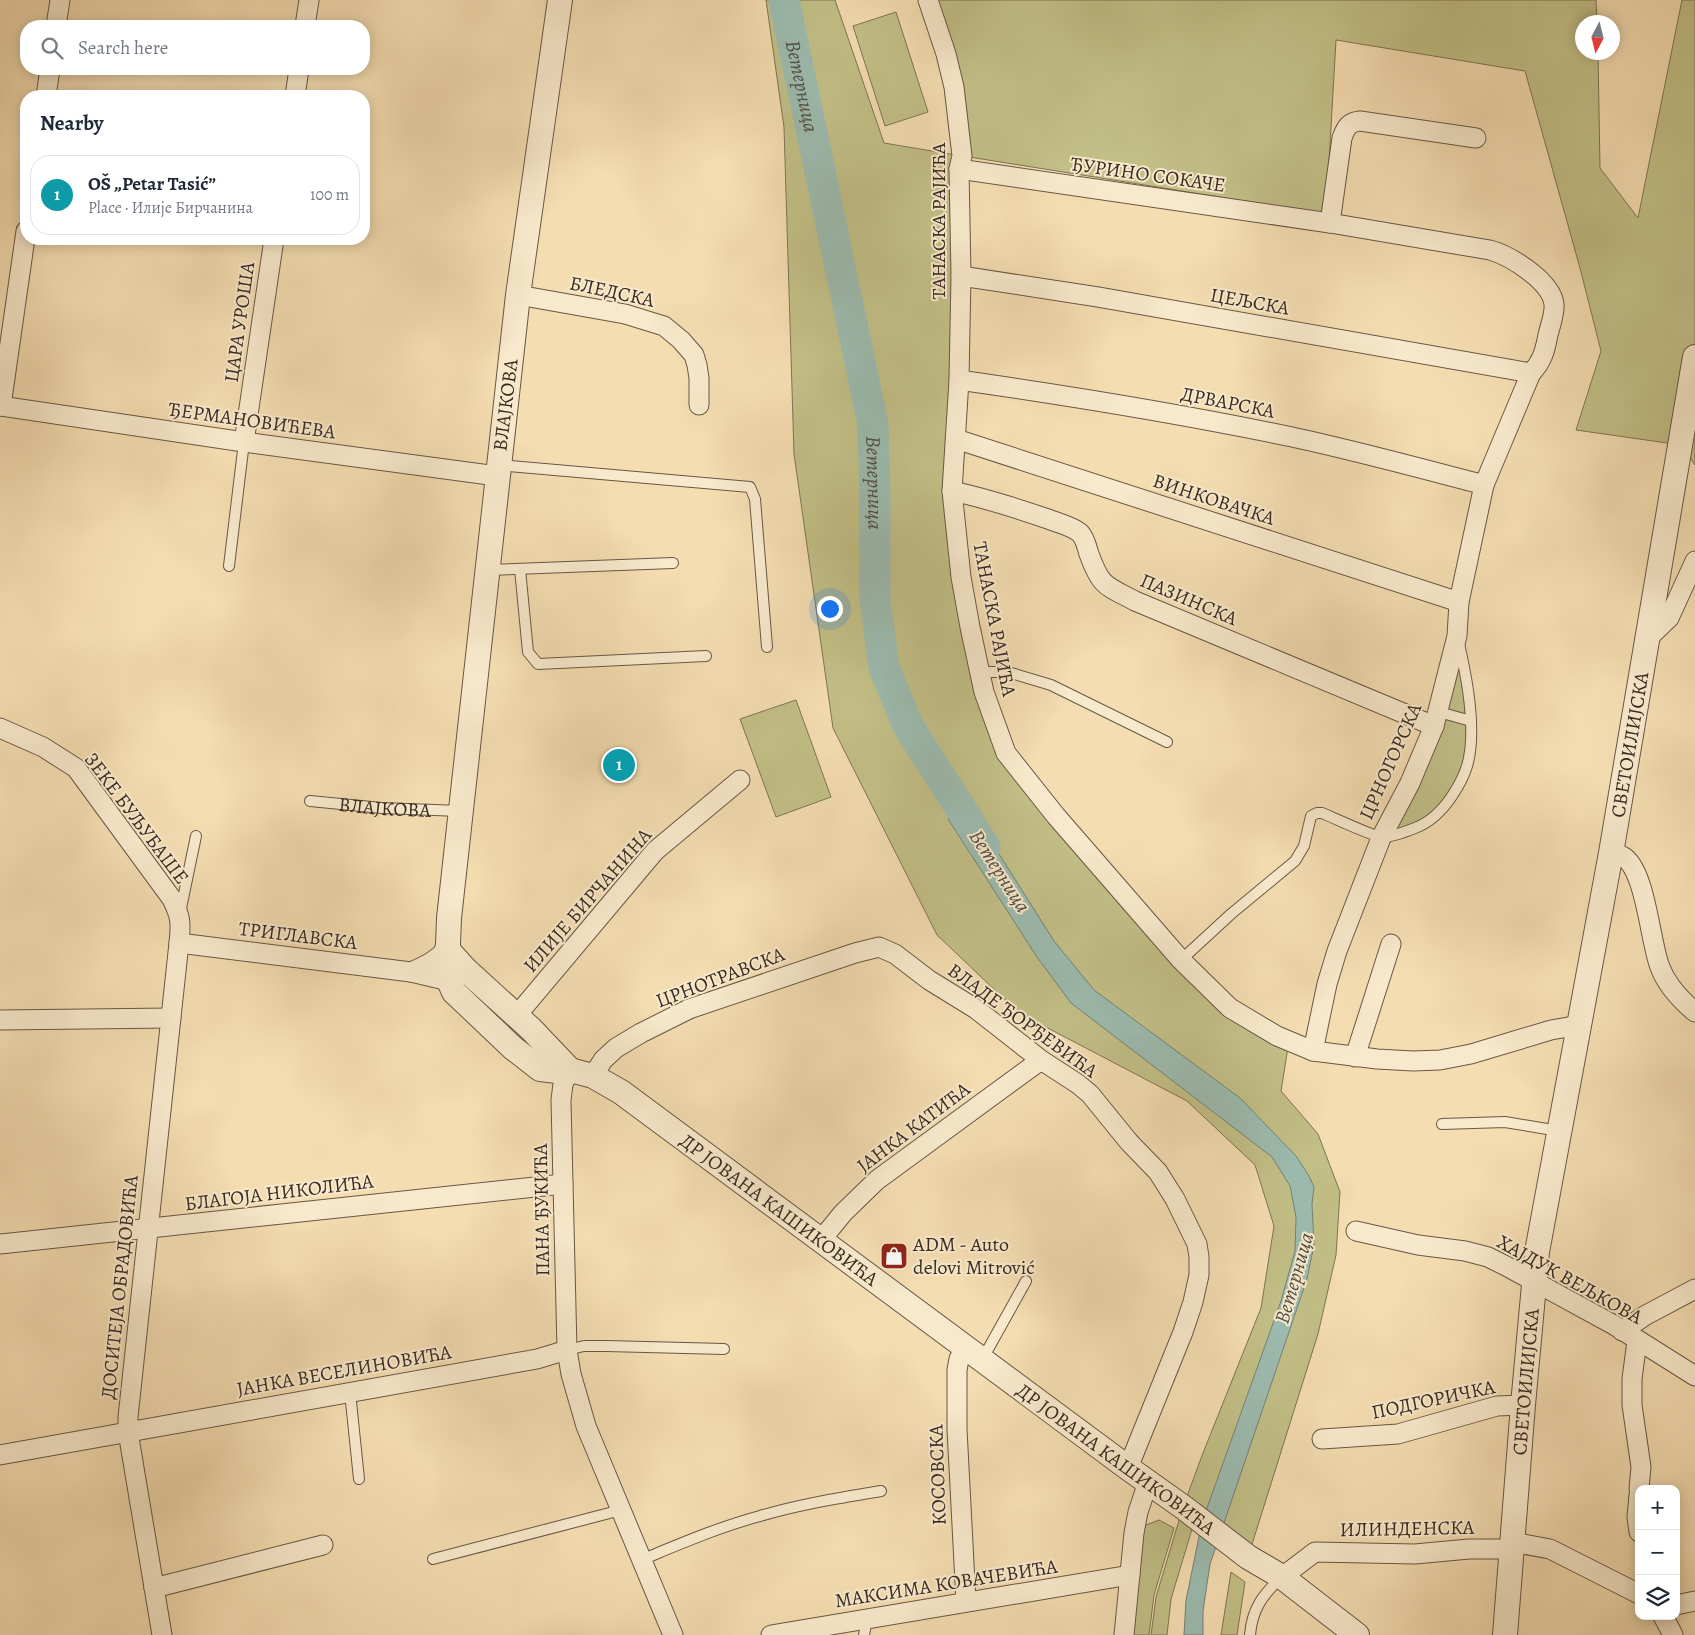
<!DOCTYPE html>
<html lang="en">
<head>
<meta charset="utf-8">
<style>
	body { margin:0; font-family:Alegreya,serif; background:#f2f2f3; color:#1f2937 }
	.controls { position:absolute; right:15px; bottom:15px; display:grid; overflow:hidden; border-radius:10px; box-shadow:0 2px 12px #0003 }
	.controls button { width:45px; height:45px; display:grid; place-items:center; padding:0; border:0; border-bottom:1px solid #e0e1e3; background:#fff; color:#1f2937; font:25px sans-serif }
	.compass { position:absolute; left:1575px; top:15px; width:45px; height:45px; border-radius:50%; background:#fff; box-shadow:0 2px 12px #0003; rotate:187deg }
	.you { position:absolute; left:829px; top:608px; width:18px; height:18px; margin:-12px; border:4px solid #fff; border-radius:50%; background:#1a73e8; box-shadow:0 0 0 8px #1a73e833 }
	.badge { display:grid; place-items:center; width:32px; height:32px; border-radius:50%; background:#8f2418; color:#fff; font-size:16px; font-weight:700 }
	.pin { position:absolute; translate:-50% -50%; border:2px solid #fff; box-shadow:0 1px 5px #0006 }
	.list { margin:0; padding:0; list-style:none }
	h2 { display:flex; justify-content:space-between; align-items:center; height:65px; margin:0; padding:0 20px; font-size:21px }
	h2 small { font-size:16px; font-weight:400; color:#747a83 }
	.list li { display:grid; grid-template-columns:32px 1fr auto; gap:15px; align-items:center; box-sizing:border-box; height:80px; margin:0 10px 10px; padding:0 10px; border:1px solid #e0e1e3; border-radius:20px }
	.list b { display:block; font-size:19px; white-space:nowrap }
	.list p { margin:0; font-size:16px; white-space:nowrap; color:#747a83 }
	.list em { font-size:16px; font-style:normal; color:#747a83 }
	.icon { flex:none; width:28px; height:28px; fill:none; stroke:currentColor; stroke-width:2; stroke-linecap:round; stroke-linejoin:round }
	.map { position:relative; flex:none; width:1695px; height:1635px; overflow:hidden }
	.search { position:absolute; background:#fff; box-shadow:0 2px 12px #0003; left:20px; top:20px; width:350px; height:55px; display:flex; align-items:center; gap:12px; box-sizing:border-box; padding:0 18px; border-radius:20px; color:#747a83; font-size:19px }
	.panel { position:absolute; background:#fff; box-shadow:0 2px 12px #0003; left:20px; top:90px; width:350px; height:155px; border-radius:20px }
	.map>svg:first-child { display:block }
	.green { fill:#c2bf87; stroke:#7e7454 }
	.water { fill:#9cbbaf; stroke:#758176 }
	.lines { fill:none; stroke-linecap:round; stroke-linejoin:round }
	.river { stroke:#9cbbaf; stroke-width:31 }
	.service-casing { stroke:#685745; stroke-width:12 }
	.minor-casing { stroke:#685745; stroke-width:21 }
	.tertiary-casing { stroke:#685745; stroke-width:26 }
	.service { stroke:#f8e9cc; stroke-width:10 }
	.minor { stroke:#f8e9cc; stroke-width:19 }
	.tertiary { stroke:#f8e9cc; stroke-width:24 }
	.labels { text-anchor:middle; stroke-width:4; stroke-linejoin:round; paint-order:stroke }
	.street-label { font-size:20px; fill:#3a2a21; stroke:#f8e9cc }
	.poi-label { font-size:20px; fill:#3a2a21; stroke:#f8e9cc; text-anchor:start }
	.water-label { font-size:21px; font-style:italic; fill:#524e44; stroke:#f8e9cc }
</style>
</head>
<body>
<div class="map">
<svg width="1695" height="1635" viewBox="0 0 1695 1635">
	<rect width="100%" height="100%" fill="#f4ddb1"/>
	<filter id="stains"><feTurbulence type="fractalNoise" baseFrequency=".004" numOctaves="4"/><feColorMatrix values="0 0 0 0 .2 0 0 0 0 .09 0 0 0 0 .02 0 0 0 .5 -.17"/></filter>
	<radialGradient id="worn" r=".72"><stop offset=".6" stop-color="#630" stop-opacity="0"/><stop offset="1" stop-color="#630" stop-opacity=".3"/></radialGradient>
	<g class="green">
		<path d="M766,0H835L884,143L962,156L928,0H1596L1597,22H1582V52L1598,53L1600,168L1638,218L1682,0H1695V465L1681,445L1576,430L1601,351L1580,268L1525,71L1336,40L1326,214L963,156L956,537L1006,753L1181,960L1289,1041L1281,1091L1318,1134L1340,1192L1336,1255L1318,1334L1248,1557L1195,1519L1171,1599L1167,1635H1151L1156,1597L1183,1507L1203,1453L1261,1308L1274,1226L1255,1165L1187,1101L1019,1013L937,935L833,728L794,454L784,127Z"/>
		<path d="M896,12L928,112L885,126L853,26Z"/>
		<path d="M1457,636L1470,744L1458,786L1426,824L1381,838L1410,783Z"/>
		<path d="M796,700L831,797L776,817L740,719Z"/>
		<path d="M1159,1520L1174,1528L1154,1595L1149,1635H1133L1142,1534L1146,1525Z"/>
		<path d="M1231,1572L1245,1582L1237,1635H1221Z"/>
	</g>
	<path class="water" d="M970,808L1054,941L1094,990L1240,1098L1296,1156L1309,1176L1314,1187L1312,1204L1314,1245L1307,1279L1210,1564L1203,1611V1635H1184L1186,1600L1202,1522L1281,1301L1295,1251L1296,1217L1290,1186L1272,1157L1071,1003L1037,957L948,819Z"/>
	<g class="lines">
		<path class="river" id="s1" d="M784,0L873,424L875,496V599L884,667L908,726L985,847"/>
		<defs>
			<g id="service">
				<path d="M498,465L750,487L755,499L767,647"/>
				<path d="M229,566L244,442"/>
				<path d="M520,569L528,652L538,664L706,656"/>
				<path d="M488,570L673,563"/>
				<path d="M980,672H1008L1051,685L1167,742"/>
				<path d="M1439,712L1471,721"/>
				<path id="s2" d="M310,801L382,808L460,811"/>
				<path d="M180,913L196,836"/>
				<path d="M1181,960L1231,914L1295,861L1304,846L1311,816L1317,813H1322C1332,817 1374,837 1382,837C1392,837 1405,832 1415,828C1431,822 1442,811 1452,796C1458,787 1464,776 1467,766C1477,732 1467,678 1459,644"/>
				<path d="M1442,1124L1505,1122L1559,1131"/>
				<path d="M567,1350L584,1346H606L724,1349"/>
				<path d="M982,1360L1026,1281"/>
				<path d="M350,1392L359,1479"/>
				<path d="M433,1559L621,1510"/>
				<path d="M641,1560C680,1544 719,1527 760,1516C800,1504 840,1498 881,1491"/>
				<path d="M864,1635L867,1619"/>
				<path d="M1250,1635C1252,1609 1263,1594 1282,1577"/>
			</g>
			<g id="minor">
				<path d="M928,0L946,54L954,87L962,156L959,169L961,276L959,380L952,491L961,577L970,627L984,692L1006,753L1056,816L1181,960L1230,1008L1277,1036L1313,1051L1377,1059L1413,1061L1440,1060L1471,1054L1551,1030L1580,1025"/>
				<path d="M56,26L60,0"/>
				<path d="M305,26L309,0"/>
				<path d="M46,96L50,69"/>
				<path d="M295,96L299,69"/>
				<path d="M959,169L1330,223L1490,250C1511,256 1551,281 1554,304C1555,314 1550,326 1548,335C1545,351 1542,362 1531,373L1484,485L1459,602L1457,636L1434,726L1410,783L1381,838L1337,951L1327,984L1313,1051"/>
				<path d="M1330,223L1342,138C1346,127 1349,122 1360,121L1476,138"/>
				<path d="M961,276L1098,297L1531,373"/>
				<path d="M518,295L625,314L664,326L681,340L694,355L697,365L699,378V405"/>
				<path d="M959,380C1071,396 1182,414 1292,437C1357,451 1420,468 1484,485"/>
				<path d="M0,406L244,442L497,476"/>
				<path d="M1,406L26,231"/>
				<path d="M956,439L1459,602"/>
				<path d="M244,442L274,239"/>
				<path d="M952,491C985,498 1016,508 1048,519C1058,523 1072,526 1080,533C1085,538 1087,547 1089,554C1101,587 1105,585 1135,601L1434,726"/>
				<path d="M1646,640L1669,618L1695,561"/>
				<path d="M0,728L43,747L76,768L172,899C181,917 181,923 179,943L128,1417V1432L162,1635"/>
				<path d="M1611,853C1615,854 1619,854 1622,856C1646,868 1650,943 1660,967C1666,984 1682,1001 1695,1012"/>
				<path d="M179,943L411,972"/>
				<path d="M447,949C436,961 425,966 411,972L449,981"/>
				<path d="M517,1015L655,851L740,780"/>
				<path d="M0,1020L171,1018"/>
				<path d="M1355,1057L1391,944"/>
				<path d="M570,1070L563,1084L561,1100L567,1350L571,1374L586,1426L673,1635"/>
				<path d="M593,1076L603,1060L616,1048L641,1033L689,1009L855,953L879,947L895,954L929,980L976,1009L1041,1060L1078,1084L1090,1094L1129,1142L1158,1172L1175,1199L1197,1244L1199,1257V1275L1193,1302L1183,1332L1128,1468"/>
				<path d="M1356,1231L1418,1245L1465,1251L1488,1257L1506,1266L1614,1325L1695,1376"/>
				<path d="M821,1240L843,1213L877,1180L1041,1060"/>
				<path d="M0,1244C188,1225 375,1203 563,1184"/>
				<path d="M1622,1331L1646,1315L1695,1289"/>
				<path d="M1637,1341L1632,1379V1405L1641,1467L1639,1489"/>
				<path d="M965,1347L959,1359L957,1370V1429L966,1602"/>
				<path d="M1322,1439L1398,1434L1497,1406L1523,1405"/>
				<path d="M0,1455L537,1359L567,1350"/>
				<path d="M1639,1495L1637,1517L1639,1532"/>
				<path d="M1512,1542L1550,1549L1639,1594"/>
				<path d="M1282,1577L1315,1552L1415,1554L1469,1549H1511"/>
				<path d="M154,1588L323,1545"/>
				<path d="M1676,1605L1695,1601"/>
				<path d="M1663,1616L1673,1635"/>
				<path d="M771,1635L1130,1575"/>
				<path d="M1124,1635L1134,1533L1138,1512L1148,1482"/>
			</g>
			<g id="tertiary">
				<path id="s3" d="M560,0L518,295L449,918L447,970L449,981L454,992L513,1048L540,1069L557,1071L570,1070L593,1076L621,1092L1128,1468L1183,1507L1248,1557L1282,1577L1357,1635"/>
				<path d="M447,949L466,970L531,1029L570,1070"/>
				<path id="s4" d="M1505,1635L1523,1405L1537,1252L1611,853L1695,357"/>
			</g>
		</defs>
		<use href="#service" class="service-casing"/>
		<use href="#minor" class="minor-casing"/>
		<use href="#tertiary" class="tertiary-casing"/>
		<use href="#service" class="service"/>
		<use href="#minor" class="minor"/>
		<use href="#tertiary" class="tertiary"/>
	</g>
	<defs>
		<symbol id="shop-square" viewBox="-11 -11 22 22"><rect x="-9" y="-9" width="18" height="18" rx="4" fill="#8f2418" stroke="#f8e9cc"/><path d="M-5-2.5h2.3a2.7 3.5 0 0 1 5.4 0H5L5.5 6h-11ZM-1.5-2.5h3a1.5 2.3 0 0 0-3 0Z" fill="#fff"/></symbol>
	</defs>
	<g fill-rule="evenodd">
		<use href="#shop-square" x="878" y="1240" width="32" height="32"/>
	</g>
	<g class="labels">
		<g class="street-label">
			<text transform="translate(1148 174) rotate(8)" y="7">ЂУРИНО СОКАЧЕ</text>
			<text transform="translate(938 221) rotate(-90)" y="7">ТАНАСКА РАЈИЋА</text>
			<text transform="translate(612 291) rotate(12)" y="7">БЛЕДСКА</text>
			<text transform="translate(1250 301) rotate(10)" y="7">ЦЕЉСКА</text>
			<text transform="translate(239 322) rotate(-82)" y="7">ЦАРА УРОША</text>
			<text transform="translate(1228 402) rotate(11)" y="7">ДРВАРСКА</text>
			<text transform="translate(505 405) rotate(-83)" y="7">ВЛАЈКОВА</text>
			<text transform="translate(252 420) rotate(8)" y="7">ЂЕРМАНОВИЋЕВА</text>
			<text transform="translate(1214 499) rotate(18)" y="7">ВИНКОВАЧКА</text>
			<text transform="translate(1189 599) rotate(23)" y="7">ПАЗИНСКА</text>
			<text transform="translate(995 619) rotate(79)" y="7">ТАНАСКА РАЈИЋА</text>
			<text dy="7" stroke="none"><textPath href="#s4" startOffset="900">СВЕТОИЛИЈСКА</textPath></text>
			<text transform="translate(1390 761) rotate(-66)" y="7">ЦРНОГОРСКА</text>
			<text dy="7" stroke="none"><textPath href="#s2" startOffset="75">ВЛАЈКОВА</textPath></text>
			<text transform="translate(137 818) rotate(53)" y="7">ЗЕКЕ БУЉУБАШЕ</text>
			<text transform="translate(587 900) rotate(-49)" y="7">ИЛИЈЕ БИРЧАНИНА</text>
			<text transform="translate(298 935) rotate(7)" y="7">ТРИГЛАВСКА</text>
			<text transform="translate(720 977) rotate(-21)" y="7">ЦРНОТРАВСКА</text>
			<text transform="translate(1023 1020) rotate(36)" y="7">ВЛАДЕ ЂОРЂЕВИЋА</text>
			<text transform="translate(913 1127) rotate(-37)" y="7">ЈАНКА КАТИЋА</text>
			<text transform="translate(279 1192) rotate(-7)" y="7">БЛАГОЈА НИКОЛИЋА</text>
			<text dy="7" stroke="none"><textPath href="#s3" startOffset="1399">ДР ЈОВАНА КАШИКОВИЋА</textPath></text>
			<text transform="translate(541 1210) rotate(-91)" y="7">ПАНА ЂУКИЋА</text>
			<text transform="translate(1570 1279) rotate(29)" y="7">ХАЈДУК ВЕЉКОВА</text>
			<text transform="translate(119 1287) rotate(-84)" y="7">ДОСИТЕЈА ОБРАДОВИЋА</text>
			<text transform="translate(344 1370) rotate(-10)" y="7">ЈАНКА ВЕСЕЛИНОВИЋА</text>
			<text dy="7" stroke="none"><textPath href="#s4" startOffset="254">СВЕТОИЛИЈСКА</textPath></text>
			<text transform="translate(1433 1399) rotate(-12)" y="7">ПОДГОРИЧКА</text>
			<text dy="7" stroke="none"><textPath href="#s3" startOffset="1818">ДР ЈОВАНА КАШИКОВИЋА</textPath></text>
			<text transform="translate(937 1475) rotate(-92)" y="7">КОСОВСКА</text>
			<text transform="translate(1407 1528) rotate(-1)" y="7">ИЛИНДЕНСКА</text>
			<text transform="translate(946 1583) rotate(-9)" y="7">МАКСИМА КОВАЧЕВИЋА</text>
		</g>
		<g class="poi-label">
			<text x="913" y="1251">ADM - Auto<tspan x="913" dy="23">delovi Mitrović</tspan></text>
		</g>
		<g class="water-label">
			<text dy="7" stroke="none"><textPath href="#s1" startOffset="88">Ветерница</textPath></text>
			<text dy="7" stroke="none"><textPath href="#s1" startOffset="492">Ветерница</textPath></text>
			<text transform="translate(1000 871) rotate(57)" y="7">Ветерница</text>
			<text transform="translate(1294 1278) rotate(-74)" y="7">Ветерница</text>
		</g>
	</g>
	<rect width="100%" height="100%" filter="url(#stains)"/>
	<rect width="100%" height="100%" fill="url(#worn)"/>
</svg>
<div class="controls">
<button>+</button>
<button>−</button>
<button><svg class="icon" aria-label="layers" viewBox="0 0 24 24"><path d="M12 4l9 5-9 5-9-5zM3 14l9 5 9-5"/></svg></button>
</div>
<svg class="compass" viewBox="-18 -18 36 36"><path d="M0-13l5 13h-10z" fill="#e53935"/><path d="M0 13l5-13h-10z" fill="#747a83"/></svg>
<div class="you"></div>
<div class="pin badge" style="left:619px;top:765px;background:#0f9aa8">1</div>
<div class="search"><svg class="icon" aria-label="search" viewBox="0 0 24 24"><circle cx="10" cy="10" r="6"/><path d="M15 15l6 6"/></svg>Search here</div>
<section class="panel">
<h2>Nearby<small></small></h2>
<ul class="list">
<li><span class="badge" style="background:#0f9aa8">1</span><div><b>OŠ „Petar Tasić”</b><p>Place · Илије Бирчанина</p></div><em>100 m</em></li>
</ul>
</section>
</div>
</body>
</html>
